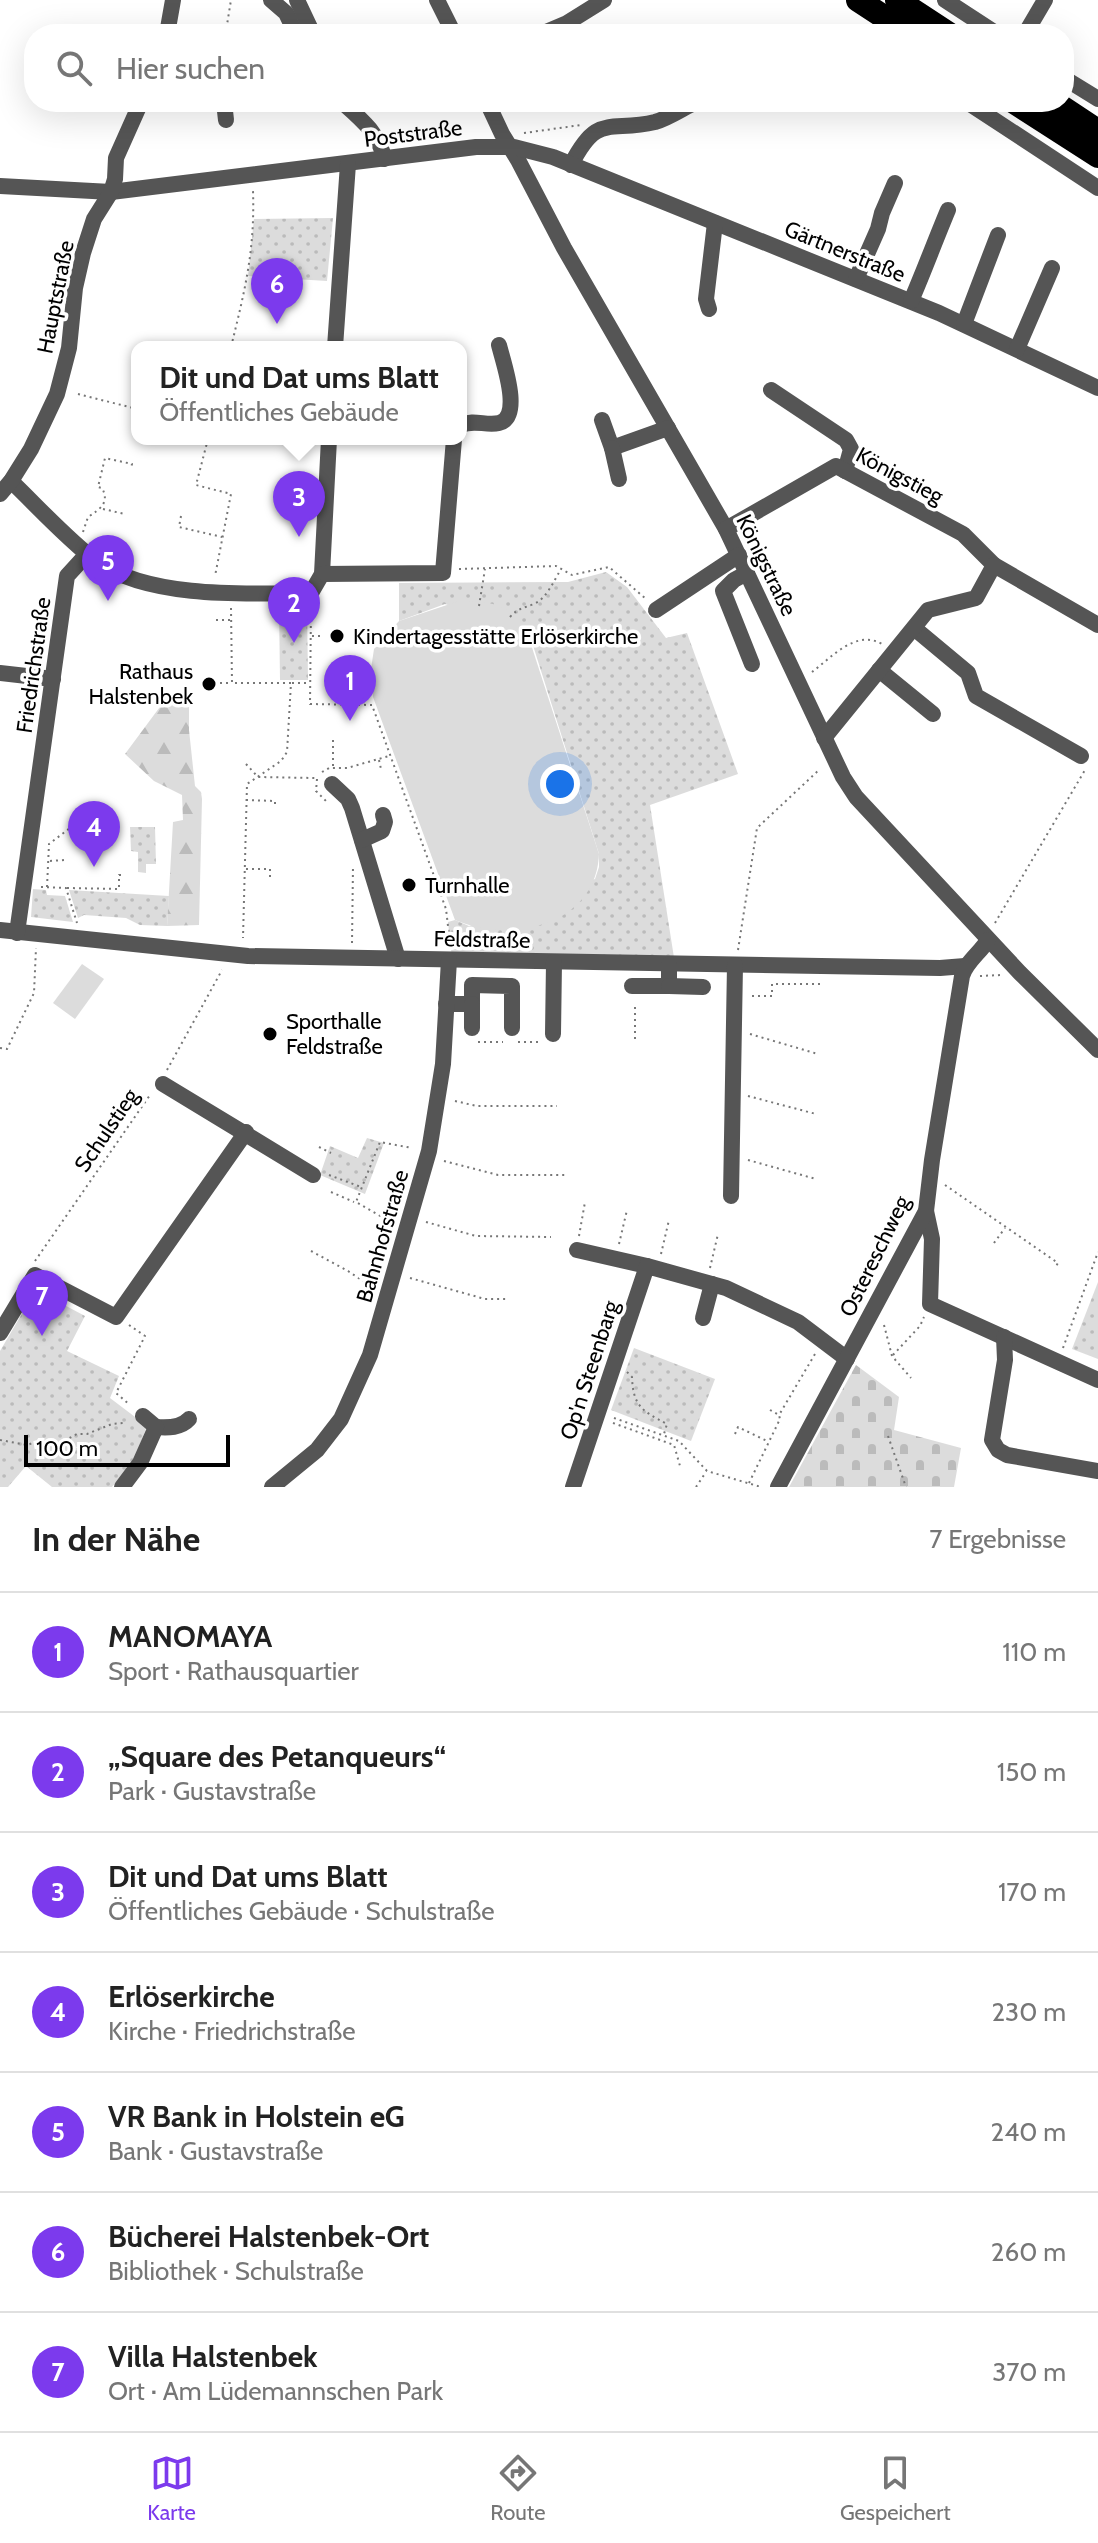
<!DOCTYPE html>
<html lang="de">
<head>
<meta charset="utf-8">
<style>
	body { margin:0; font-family:Cabin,sans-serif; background:#f6f6f6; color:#222 }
	.scale { position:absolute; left:24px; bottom:20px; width:206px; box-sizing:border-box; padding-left:8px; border:4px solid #000; border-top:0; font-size:22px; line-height:28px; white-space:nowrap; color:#000; -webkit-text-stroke:6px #fff; paint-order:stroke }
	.you { position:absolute; left:560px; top:784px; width:28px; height:28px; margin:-20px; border:6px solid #fff; border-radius:50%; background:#1a73e8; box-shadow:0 0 0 12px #1a73e833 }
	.badge { display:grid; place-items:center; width:52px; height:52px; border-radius:50%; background:#7c3aed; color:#fff; font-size:26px; font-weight:700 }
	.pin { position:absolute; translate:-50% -66px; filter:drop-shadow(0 2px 4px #0008) }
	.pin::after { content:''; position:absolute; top:42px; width:28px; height:24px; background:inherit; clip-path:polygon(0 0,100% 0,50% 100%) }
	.popup { position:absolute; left:131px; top:341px; width:336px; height:104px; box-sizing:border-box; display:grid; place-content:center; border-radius:16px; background:#fff; filter:drop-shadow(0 2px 6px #0005); font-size:26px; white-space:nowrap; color:#767676 }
	.popup b { font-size:30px; color:#222 }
	.popup::after { content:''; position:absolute; left:50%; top:100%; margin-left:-16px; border:16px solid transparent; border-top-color:#fff }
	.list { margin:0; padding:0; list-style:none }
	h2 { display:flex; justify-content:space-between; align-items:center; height:104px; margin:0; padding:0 32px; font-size:34px }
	h2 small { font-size:26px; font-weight:400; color:#767676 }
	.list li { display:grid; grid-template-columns:52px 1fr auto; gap:24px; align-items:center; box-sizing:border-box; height:120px; padding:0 32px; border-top:2px solid #e0e0e0 }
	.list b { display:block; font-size:30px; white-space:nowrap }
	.list p { margin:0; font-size:26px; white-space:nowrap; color:#767676 }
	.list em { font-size:26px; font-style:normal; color:#767676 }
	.icon { flex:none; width:44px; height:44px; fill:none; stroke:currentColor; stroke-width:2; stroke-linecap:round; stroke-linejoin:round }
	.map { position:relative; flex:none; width:1098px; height:1487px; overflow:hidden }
	.search { position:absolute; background:#fff; box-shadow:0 8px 32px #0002; left:24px; right:24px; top:24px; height:88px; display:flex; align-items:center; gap:20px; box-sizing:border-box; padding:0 28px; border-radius:32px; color:#767676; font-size:30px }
	.sheet { height:944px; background:#fff }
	nav { display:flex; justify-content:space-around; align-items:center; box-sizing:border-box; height:112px; border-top:2px solid #e0e0e0; background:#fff; font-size:22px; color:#767676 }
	nav a { display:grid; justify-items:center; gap:4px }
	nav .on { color:#7c3aed }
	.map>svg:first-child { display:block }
	.green { fill:url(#green-dots) }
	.forest { fill:url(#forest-firs) }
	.cemetery { fill:url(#cemetery-stones) }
	.pitch { fill:#dcdcdc }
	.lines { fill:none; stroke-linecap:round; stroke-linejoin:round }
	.path { stroke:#777; stroke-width:2; stroke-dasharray:2 4; stroke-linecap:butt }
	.minor { stroke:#555; stroke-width:16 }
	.highway { stroke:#000; stroke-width:24 }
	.poi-dot { fill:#000; stroke:#fff; stroke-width:3 }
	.labels { text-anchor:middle; stroke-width:7; stroke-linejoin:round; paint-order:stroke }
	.street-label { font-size:22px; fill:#000; stroke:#fff }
	.poi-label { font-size:22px; fill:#000; stroke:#fff; text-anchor:start }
</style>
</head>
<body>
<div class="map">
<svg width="1098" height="1487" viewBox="0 0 1098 1487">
	<defs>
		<pattern id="green-dots" width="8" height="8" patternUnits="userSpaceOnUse" patternTransform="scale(2)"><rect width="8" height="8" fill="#dcdcdc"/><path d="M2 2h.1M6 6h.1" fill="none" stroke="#bbb" stroke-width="1.8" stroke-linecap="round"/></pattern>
		<pattern id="forest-firs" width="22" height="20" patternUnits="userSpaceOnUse" patternTransform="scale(2)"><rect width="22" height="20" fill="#dcdcdc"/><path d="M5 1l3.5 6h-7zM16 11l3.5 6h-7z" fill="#bbb"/></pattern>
		<pattern id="cemetery-stones" width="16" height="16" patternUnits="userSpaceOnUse" patternTransform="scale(2)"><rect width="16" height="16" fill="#dcdcdc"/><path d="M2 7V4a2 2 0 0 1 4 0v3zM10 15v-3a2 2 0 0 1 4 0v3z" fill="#bbb"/></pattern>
	</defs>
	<rect width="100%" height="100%" fill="#fff"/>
	<g class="green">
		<path d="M333,218L327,281L248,276L254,219Z"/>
		<path d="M606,572L627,587L666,638L687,633L738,774L650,805L675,964L452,958L448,922L455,920L469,926L595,879L599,867V854L530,636L445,604L399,621V583L568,582Z"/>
		<path d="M307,605L308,680H280L279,606Z"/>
		<path d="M130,827H155L156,864H146V873L138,872V852L131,851Z"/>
		<path d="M33,889L46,890L47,895L65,896L73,922L31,917Z"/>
		<path d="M69,890L169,896L167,926L140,925L126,918L84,915L78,918Z"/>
		<path d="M367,1138L384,1143L365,1194L320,1175L330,1146L358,1158Z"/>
		<path d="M1098,1282V1359L1072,1349Z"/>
		<path d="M36,1290L85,1316L67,1351L119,1376L110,1398L147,1426L134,1460L112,1487H52L26,1466L8,1487H0V1351Z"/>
		<path d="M634,1348L715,1379L691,1441L611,1410Z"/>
	</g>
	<path class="forest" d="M168,696L189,700V730L195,786L201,792L202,799L199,925L167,926L173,822L183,820L182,795L154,781L125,754Z"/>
	<path class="cemetery" d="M856,1365L899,1397L894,1430L961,1448L954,1487H789Z"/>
	<g class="pitch">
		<path d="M459,601C486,601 508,603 525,626L599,854C596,926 510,944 455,920L373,697L371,669L374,649L399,621Z"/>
		<path d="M82,964L104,979L75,1019L53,1003Z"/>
	</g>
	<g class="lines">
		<g class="path">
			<path d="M223,30L226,31L231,0"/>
			<path d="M595,102L596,113"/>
			<path d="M524,133L581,125"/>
			<path d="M231,347C245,290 255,250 253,191"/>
			<path d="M78,394L137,409"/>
			<path d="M208,439L196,485L231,494L215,576"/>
			<path d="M103,509L125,514"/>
			<path d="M181,516L179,527L222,537"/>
			<path d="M83,532L88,517C100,509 110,503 102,488L98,487L105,458L132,464L131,468"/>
			<path d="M459,569L556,566L572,575L609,567L646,599"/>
			<path d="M479,606L485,569"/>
			<path d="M231,608L232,683H291L287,752L281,761L247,784L243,938"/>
			<path d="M311,608L310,704L372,705L446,909L450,943"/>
			<path d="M510,617C518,608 524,608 534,604C547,598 553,582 560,571"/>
			<path d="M216,620H231"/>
			<path d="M312,636H323"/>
			<path d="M812,672C832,657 856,629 882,644"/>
			<path d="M220,683H231"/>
			<path d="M292,683H310"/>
			<path d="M379,760L381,769"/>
			<path d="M246,764L258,777L315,778"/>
			<path d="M333,766V739"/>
			<path d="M322,772L329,768H347L389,756"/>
			<path d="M317,779L316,791L328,803"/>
			<path d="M246,800L275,801V805"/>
			<path d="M50,861L64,860"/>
			<path d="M246,869H270V878"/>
			<path d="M41,887L66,888L77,923"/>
			<path d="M47,887L49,844L74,825L104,821L114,815"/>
			<path d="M67,888L119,889V875H124"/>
			<path d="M995,923L1085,770"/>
			<path d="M352,943L353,866"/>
			<path d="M738,950L757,828L820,769"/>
			<path d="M980,976L1001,975"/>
			<path d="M752,996H772V984H822"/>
			<path d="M750,1034L818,1054"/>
			<path d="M635,1039V1003"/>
			<path d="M478,1042H503"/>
			<path d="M518,1042H539"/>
			<path d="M0,1048L7,1049L34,993L36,948"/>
			<path d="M167,1070L222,970"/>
			<path d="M748,1096L816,1114"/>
			<path d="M455,1101L477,1106H557"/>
			<path d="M319,1147L331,1153"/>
			<path d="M748,1160L816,1179"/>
			<path d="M444,1161L498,1175H565"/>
			<path d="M329,1175L361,1187"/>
			<path d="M945,1185L1058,1263L1055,1268"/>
			<path d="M331,1192L354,1202"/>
			<path d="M391,1222L356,1202L380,1142L412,1148"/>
			<path d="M426,1222L476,1236L551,1237"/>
			<path d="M579,1236L585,1202"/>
			<path d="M994,1243L1005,1228"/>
			<path d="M619,1244L627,1210"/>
			<path d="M311,1251L348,1271L372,1287"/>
			<path d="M661,1254L669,1220"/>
			<path d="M35,1261L150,1095"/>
			<path d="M710,1268L718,1234"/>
			<path d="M410,1278L485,1299H507"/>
			<path d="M129,1325L145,1336L116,1393L130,1405"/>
			<path d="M884,1325L892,1356L911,1378"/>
			<path d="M1063,1348L1098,1252"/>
			<path d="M893,1355L920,1326L924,1317"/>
			<path d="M627,1372L632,1377C633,1406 642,1411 667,1424L664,1434"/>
			<path d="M770,1410L779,1415"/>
			<path d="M614,1418L679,1441L707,1471L761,1487"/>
			<path d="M613,1423L674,1445L680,1466"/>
			<path d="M735,1434L738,1427L767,1441"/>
			<path d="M888,1436L906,1487"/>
			<path d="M0,1440L27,1445L39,1441L60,1443L77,1434H87L112,1424L124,1423"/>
			<path d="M749,1483L780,1419L779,1415L815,1354"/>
			<path d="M696,1487L706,1472"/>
		</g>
		<g class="minor">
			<path d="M271,0L286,13L296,34"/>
			<path d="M297,0L313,34"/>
			<path d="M437,0L454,34"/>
			<path d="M945,0L997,34"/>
			<path d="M167,34L173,0"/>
			<path d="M541,34L567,23L604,0"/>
			<path d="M829,34L854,32L859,34"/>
			<path d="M1025,34L1045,0"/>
			<path d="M1064,78L1098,99"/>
			<path d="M224,102L226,120"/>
			<path d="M342,102C360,118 380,134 384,159"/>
			<path d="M487,102L502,134L518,160L564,248L726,529L843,777L856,797L1020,973L1098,1050"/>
			<path d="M967,102L1098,188"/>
			<path d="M571,165C598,112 609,133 655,122C669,118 683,108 696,102"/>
			<path d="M0,186L111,192L476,147H514L553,157L939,313L1098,388"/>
			<path d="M856,279L878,229L882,213L895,183"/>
			<path d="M911,301C924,271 935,241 948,210"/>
			<path d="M709,309L706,299L715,223"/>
			<path d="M964,324L998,235"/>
			<path d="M335,347L348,164"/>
			<path d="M1017,349L1052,268"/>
			<path d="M771,390L846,440L851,449L845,471"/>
			<path d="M602,420L612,448L668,428"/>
			<path d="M461,425C474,419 486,426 499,423C523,417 503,362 499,345"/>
			<path d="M612,448L619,479"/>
			<path d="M11,481C38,507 67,539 96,561C149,599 248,594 311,593L322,574L329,439"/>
			<path d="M0,494L11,481L31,449L57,394L69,348L75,288L83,253L94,219L111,192L115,179L116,158L141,102"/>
			<path d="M726,529L836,466L963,534L994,565"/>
			<path d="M747,573L734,580L723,591L752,664"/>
			<path d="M322,574L443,573L454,439"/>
			<path d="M656,610L739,555"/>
			<path d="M914,628L968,673L976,696L1081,756"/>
			<path d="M879,670L933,714"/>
			<path d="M0,673L53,679"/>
			<path d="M824,738L928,610L976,598L994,565L1098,625"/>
			<path d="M332,784L348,799L352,808L398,959"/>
			<path d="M362,840L382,831L385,822L383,815"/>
			<path d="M0,930L248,956L940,968L965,966"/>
			<path d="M17,933L67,576L88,553"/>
			<path d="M632,986H669V964"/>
			<path d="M669,986L703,987"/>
			<path d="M446,1004H472V985L512,986V1028"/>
			<path d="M472,1028V1004"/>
			<path d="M553,1034L554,962"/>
			<path d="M163,1084L313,1175"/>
			<path d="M731,1196L735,965"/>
			<path d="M926,1211L932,1239L930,1304L1098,1380"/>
			<path d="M577,1250L647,1266"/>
			<path d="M703,1318L712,1284"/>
			<path d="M0,1333L35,1275L116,1317L246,1132"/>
			<path d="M1004,1337L1005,1360L992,1440L998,1450L1007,1455L1098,1471"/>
			<path d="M156,1427C168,1428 181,1428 189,1419"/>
			<path d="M122,1487L140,1463L156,1427L143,1416"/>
			<path d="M272,1487L317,1450L341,1419L370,1355L429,1151L443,1064L449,960"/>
			<path d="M573,1487L647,1266L726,1288L798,1322L847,1359"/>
			<path d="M778,1487L926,1211L932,1160L962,976C966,962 980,953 988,940"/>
		</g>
		<g class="highway">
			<path d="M858,0L910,34"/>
			<path d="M897,0L949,34"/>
			<path d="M1014,102L1098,156"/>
			<path d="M1054,102L1098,131"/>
		</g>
	</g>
	<g class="poi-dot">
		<circle cx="337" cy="636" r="8"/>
		<circle cx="209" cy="684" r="8"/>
		<circle cx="409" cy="885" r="8"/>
		<circle cx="270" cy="1034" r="8"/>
	</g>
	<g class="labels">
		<g class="street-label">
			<text transform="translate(413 133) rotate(-7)" y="8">Poststraße</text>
			<text transform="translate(845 251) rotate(22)" y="8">Gärtnerstraße</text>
			<text transform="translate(55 297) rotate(-79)" y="8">Hauptstraße</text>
			<text transform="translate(900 475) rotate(28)" y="8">Königstieg</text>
			<text transform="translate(767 565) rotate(64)" y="8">Königstraße</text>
			<text transform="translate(33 665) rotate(-82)" y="8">Friedrichstraße</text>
			<text transform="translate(482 939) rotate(1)" y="8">Feldstraße</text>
			<text transform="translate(106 1130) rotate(-56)" y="8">Schulstieg</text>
			<text transform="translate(382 1236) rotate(-74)" y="8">Bahnhofstraße</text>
			<text transform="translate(874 1256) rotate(-64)" y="8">Ostereschweg</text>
			<text transform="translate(589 1370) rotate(-72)" y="8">Op'n Steenbarg</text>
		</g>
		<g class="poi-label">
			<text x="353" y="644">Kindertagesstätte Erlöserkirche</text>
			<text x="193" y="679" text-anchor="end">Rathaus<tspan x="193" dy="25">Halstenbek</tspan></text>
			<text x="425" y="893">Turnhalle</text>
			<text x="286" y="1029">Sporthalle<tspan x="286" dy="25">Feldstraße</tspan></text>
		</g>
	</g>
</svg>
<div class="scale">100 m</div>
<div class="you"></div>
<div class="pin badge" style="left:350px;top:721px">1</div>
<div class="pin badge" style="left:294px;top:643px">2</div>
<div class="pin badge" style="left:299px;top:537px">3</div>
<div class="popup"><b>Dit und Dat ums Blatt</b>Öffentliches Gebäude</div>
<div class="pin badge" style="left:94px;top:867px">4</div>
<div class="pin badge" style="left:108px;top:601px">5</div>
<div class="pin badge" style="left:277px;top:324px">6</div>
<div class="pin badge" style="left:42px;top:1336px">7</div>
<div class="search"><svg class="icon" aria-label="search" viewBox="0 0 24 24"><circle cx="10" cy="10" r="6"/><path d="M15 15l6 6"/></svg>Hier suchen</div>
</div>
<section class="sheet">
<h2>In der Nähe<small>7 Ergebnisse</small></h2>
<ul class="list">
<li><span class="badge">1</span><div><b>MANOMAYA</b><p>Sport · Rathausquartier</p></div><em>110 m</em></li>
<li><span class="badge">2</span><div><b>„Square des Petanqueurs“</b><p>Park · Gustavstraße</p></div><em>150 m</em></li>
<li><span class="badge">3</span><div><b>Dit und Dat ums Blatt</b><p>Öffentliches Gebäude · Schulstraße</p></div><em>170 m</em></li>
<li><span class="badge">4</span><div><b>Erlöserkirche</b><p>Kirche · Friedrichstraße</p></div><em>230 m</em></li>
<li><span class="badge">5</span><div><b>VR Bank in Holstein eG</b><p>Bank · Gustavstraße</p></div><em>240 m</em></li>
<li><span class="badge">6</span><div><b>Bücherei Halstenbek-Ort</b><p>Bibliothek · Schulstraße</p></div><em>260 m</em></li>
<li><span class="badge">7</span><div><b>Villa Halstenbek</b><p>Ort · Am Lüdemannschen Park</p></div><em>370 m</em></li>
</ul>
</section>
<nav>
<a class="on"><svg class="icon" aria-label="map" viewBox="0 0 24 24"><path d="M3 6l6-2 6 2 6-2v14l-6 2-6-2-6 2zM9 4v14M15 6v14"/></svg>Karte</a>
<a><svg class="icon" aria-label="directions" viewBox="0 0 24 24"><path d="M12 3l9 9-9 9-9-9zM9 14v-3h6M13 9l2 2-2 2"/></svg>Route</a>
<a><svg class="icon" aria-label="saved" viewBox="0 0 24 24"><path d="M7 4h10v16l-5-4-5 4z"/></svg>Gespeichert</a>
</nav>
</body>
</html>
